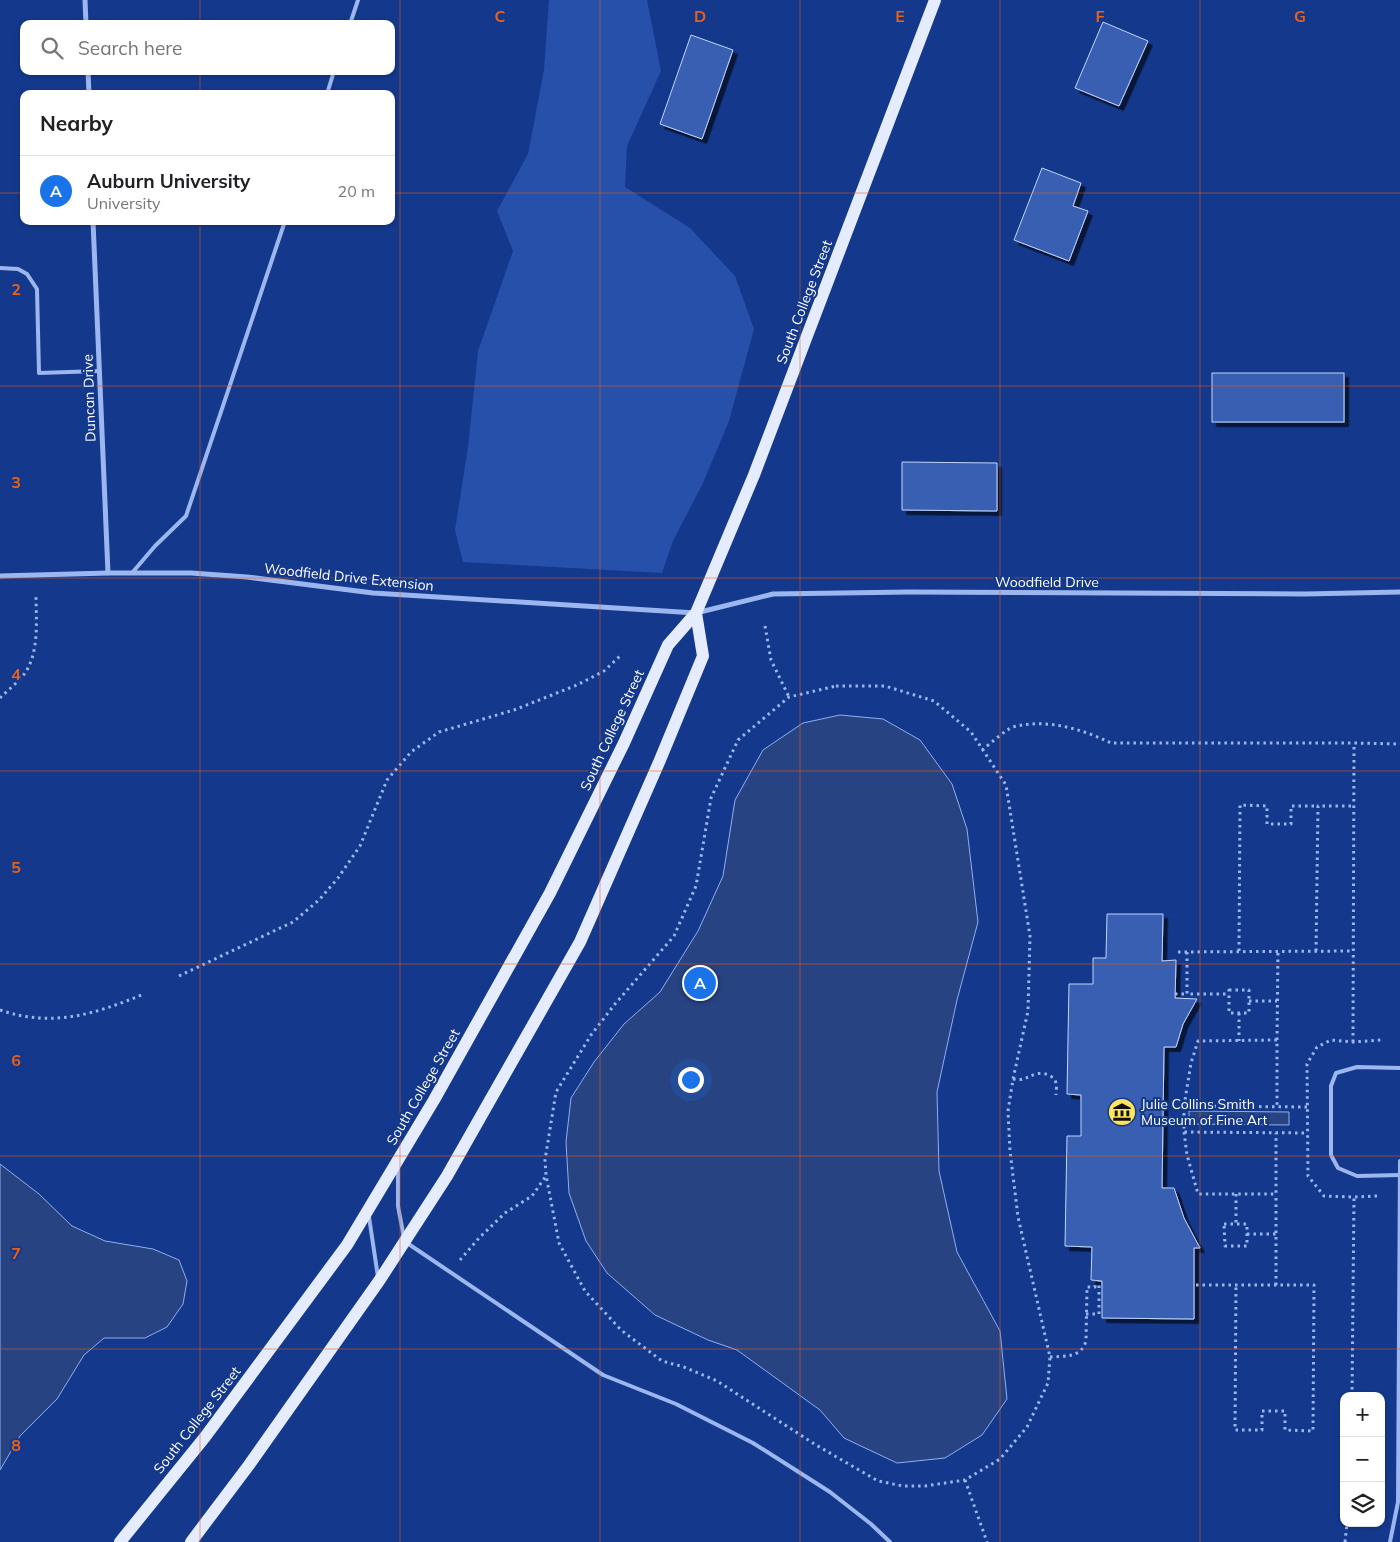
<!DOCTYPE html>
<html lang="en">
<head>
<meta charset="utf-8">
<style>
	body { margin:0; font-family:Mulish,sans-serif; background:#f2f2f2; color:#202124 }
	.controls { position:absolute; right:15px; bottom:15px; display:grid; overflow:hidden; border-radius:10px; box-shadow:0 1px 4px #0004 }
	.controls button { width:45px; height:45px; display:grid; place-items:center; padding:0; border:0; border-bottom:1px solid #e0e0e0; background:#fff; color:#202124; font:25px sans-serif }
	.you { position:absolute; left:690px; top:1079px; width:18px; height:18px; margin:-12px; border:4px solid #fff; border-radius:50%; background:#1a73e8; box-shadow:0 0 0 8px #1a73e833 }
	.badge { display:grid; place-items:center; width:32px; height:32px; border-radius:50%; background:#1a73e8; color:#fff; font-size:16px; font-weight:700 }
	.pin { position:absolute; translate:-50% -50%; border:2px solid #fff; box-shadow:0 1px 5px #0006 }
	.list { margin:0; padding:0; list-style:none }
	h2 { display:flex; justify-content:space-between; align-items:center; height:65px; margin:0; padding:0 20px; font-size:21px }
	h2 small { font-size:16px; font-weight:400; color:#757577 }
	.list li { display:grid; grid-template-columns:32px 1fr auto; gap:15px; align-items:center; box-sizing:border-box; height:70px; padding:0 20px; border-top:1px solid #e0e0e0 }
	.list b { display:block; font-size:19px; white-space:nowrap }
	.list p { margin:0; font-size:16px; white-space:nowrap; color:#757577 }
	.list em { font-size:16px; font-style:normal; color:#757577 }
	.icon { flex:none; width:28px; height:28px; fill:none; stroke:currentColor; stroke-width:2; stroke-linecap:round; stroke-linejoin:round }
	.map { position:relative; flex:none; width:1400px; height:1542px; overflow:hidden }
	.search { position:absolute; background:#fff; box-shadow:0 1px 4px #0004; left:20px; top:20px; width:375px; height:55px; display:flex; align-items:center; gap:12px; box-sizing:border-box; padding:0 18px; border-radius:10px; color:#757577; font-size:19px }
	.panel { position:absolute; background:#fff; box-shadow:0 1px 4px #0004; left:20px; top:90px; width:375px; height:135px; border-radius:10px }
	.map>svg:first-child { display:block }
	.green { fill:#2650aa }
	.water { fill:#284382; stroke:#8eaff3 }
	.building { fill:#375eb2; stroke:#c2d5fc; filter:url(#shadow) }
	.lines { fill:none; stroke-linecap:round; stroke-linejoin:round }
	.path { stroke:#9cb7f0; stroke-width:3; stroke-dasharray:2.5 4; stroke-linecap:butt }
	.lane { stroke:#9cb7f0; stroke-width:4 }
	.street { stroke:#9cb7f0; stroke-width:5 }
	.primary { stroke:#e5ecff; stroke-width:12 }
	.grid { fill:none; stroke:#e96118; stroke-width:1; stroke-opacity:0.55 }
	.labels { text-anchor:middle; stroke-width:4; stroke-linejoin:round; paint-order:stroke }
	.street-label { font-size:14px; fill:#fff; stroke:#14388b }
	.poi-label { font-size:14px; fill:#fff; stroke:#14388b; text-anchor:start }
	.grid-label { font-size:16px; text-anchor:middle; font-weight:bold; fill:#e96118; stroke:#14388b; stroke-width:4; stroke-linejoin:round; paint-order:stroke }
</style>
</head>
<body>
<div class="map">
<svg width="1400" height="1542" viewBox="0 0 1400 1542">
	<defs>
		<filter id="shadow"><feDropShadow dx="4.5" dy="4.5" stdDeviation="0" flood-color="#0009"/></filter>
	</defs>
	<rect width="100%" height="100%" fill="#14388b"/>
	<path class="green" d="M549,0H647L661,71L627,146L625,187L690,228L735,276L754,329L729,421L703,483L673,541L662,573L463,562L455,530L468,447L478,351L513,251L497,211L528,154L544,70Z"/>
	<g class="water">
		<path d="M840,715L883,719L920,740L952,784L967,829L978,922L957,1000L937,1092L939,1171L957,1252L1000,1331L1007,1399L982,1435L945,1458L897,1463L844,1438L820,1410L737,1350L708,1340L655,1315L607,1273L586,1241L569,1193L566,1142L571,1098L594,1062L624,1024L660,992L698,931L723,876L735,800L763,750L803,723Z"/>
		<path d="M1189,1111L1289,1112V1125L1189,1124Z"/>
		<path d="M0,1164L39,1194L72,1226L105,1241L153,1249L179,1260L187,1281L183,1304L167,1327L145,1338H104L84,1355L57,1399L20,1436L0,1470Z"/>
	</g>
	<g class="building">
		<path d="M1103,22L1148,41L1119,106L1075,88Z"/>
		<path d="M691,35L733,50L702,139L660,124Z"/>
		<path d="M1042,168L1081,183L1073,206L1088,211L1069,261L1014,240Z"/>
		<rect x="1212" y="373" width="132" height="49"/>
		<path d="M902,462L997,463V511L902,510Z"/>
		<path d="M1107,914H1163L1162,961L1176,960L1175,998L1197,999L1183,1024L1176,1047H1164L1162,1188H1174L1184,1218L1200,1248H1194V1319L1102,1318V1281L1091,1280L1092,1247L1065,1246L1067,1136H1081V1095L1067,1094L1069,984H1093V958H1106Z"/>
	</g>
	<g class="lines">
		<g class="path">
			<path d="M765,626L771,660L789,697"/>
			<path d="M836,686H885L934,701L971,732L1006,785L1030,936L1028,1011L1013,1079L1008,1111L1010,1151L1018,1217L1050,1357L1048,1383L1027,1427L1000,1459L965,1480L925,1486H903L878,1481L816,1445L717,1381L684,1367L662,1361L621,1330L585,1291L559,1243L546,1175L545,1160L556,1092L591,1035L615,1004L674,936L696,886L711,798L738,740L789,697Z"/>
			<path d="M0,698C10,688 23,679 29,666C39,644 36,618 36,595"/>
			<path d="M982,750C990,744 1005,730 1013,727C1046,718 1082,729 1111,743H1354L1400,744"/>
			<path d="M1239,951L1240,805L1267,806V824H1291V806H1318"/>
			<path d="M1316,951L1318,806H1353"/>
			<path d="M1178,952L1353,951"/>
			<path d="M1187,952V994H1229"/>
			<path d="M179,976L293,922L319,900L338,878L360,846L387,780L411,752L439,732L514,710L577,685L604,671L620,656"/>
			<rect x="1229" y="990" width="20" height="23"/>
			<path d="M1175,994H1187"/>
			<path d="M1249,1001H1277"/>
			<path d="M0,1010C53,1028 95,1014 144,994"/>
			<path d="M1239,1013V1041"/>
			<path d="M1277,1040L1278,951"/>
			<path d="M1353,1042L1354,743"/>
			<path d="M1013,1079C1025,1081 1026,1077 1036,1074C1043,1072 1054,1075 1056,1083C1057,1086 1056,1092 1056,1095"/>
			<path d="M1184,1106L1191,1063L1198,1041L1277,1040V1107"/>
			<path d="M1307,1107L1184,1106V1132L1307,1133"/>
			<path d="M1163,1118H1184"/>
			<path d="M1184,1132L1187,1155L1198,1194H1276V1133"/>
			<path d="M1236,1194V1224"/>
			<path d="M1377,1196L1354,1197L1324,1196L1308,1176L1307,1064L1317,1047L1331,1040L1353,1042L1381,1040"/>
			<path d="M1224,1224H1247V1246H1225Z"/>
			<path d="M1247,1234H1276"/>
			<path d="M460,1260L479,1238L505,1213L532,1196L546,1176"/>
			<path d="M1196,1285H1314L1313,1431L1285,1430V1411H1262V1430H1235L1236,1285"/>
			<path d="M1276,1285V1194"/>
			<path d="M1086,1314H1099V1281"/>
			<path d="M1050,1357C1065,1356 1081,1358 1086,1341L1087,1287H1095V1280"/>
			<path d="M1352,1396L1354,1197"/>
			<path d="M965,1480L987,1542"/>
			<path d="M1345,1542L1347,1523"/>
		</g>
		<g class="lane">
			<path d="M350,24L358,0"/>
			<path d="M327,94L334,71"/>
			<path d="M0,268L18,269L27,274L37,289L39,373L99,371"/>
			<path d="M132,573L155,546L186,516L285,221"/>
			<path d="M398,1168V1206L404,1238"/>
			<path d="M1400,1175L1357,1176L1338,1168L1331,1155V1086L1336,1073L1357,1067L1400,1068"/>
			<path d="M369,1217L378,1277"/>
			<path d="M407,1243L603,1375L676,1404L753,1443L830,1492L871,1524L890,1542"/>
			<path d="M1390,1542L1398,1502L1400,1161"/>
		</g>
		<g class="street">
			<path d="M85,0L86,24"/>
			<path d="M88,71L89,94"/>
			<path d="M93,221L108,573"/>
			<path d="M0,576L108,573H191L247,577L373,593L696,613L773,594L909,592L1305,594L1400,592"/>
		</g>
		<g class="primary">
			<path d="M120,1542L205,1437L347,1245L434,1100L550,893L624,743L668,645L696,613L754,475L935,0"/>
			<path d="M191,1542L249,1465L379,1281L447,1176L580,942L660,760L703,656L696,613"/>
		</g>
	</g>
	<path class="grid" d="M200,0V24M400,0V1542M600,0V1542M800,0V1542M1000,0V1542M1200,0V1542M200,71V94M0,193H24M391,193H1400M200,221V1542M0,386H1400M0,578H1400M0,771H1400M0,964H1400M0,1156H1400M0,1349H1400"/>
	<defs>
		<symbol id="museum-disc" viewBox="-11 -11 22 22"><circle r="9.5" fill="#ffe55b" stroke="#14388b"/><path d="M0-6L6-3V-2H-6V-3ZM-5-1h2V3h-2ZM-1-1h2V3h-2ZM3-1h2V3H3ZM-6 4H6V6H-6Z" fill="#111"/></symbol>
	</defs>
	<g fill-rule="evenodd">
		<use href="#museum-disc" x="1106" y="1096" width="32" height="32"/>
	</g>
	<g class="labels">
		<g class="street-label">
			<text transform="translate(804 302) rotate(-69)" y="5">South College Street</text>
			<text transform="translate(89 398) rotate(-92)" y="5">Duncan Drive</text>
			<text transform="translate(349 577) rotate(6)" y="5">Woodfield Drive Extension</text>
			<text x="1047" y="587">Woodfield Drive</text>
			<text transform="translate(612 730) rotate(-65)" y="5">South College Street</text>
			<text transform="translate(423 1087) rotate(-60)" y="5">South College Street</text>
			<text transform="translate(197 1420) rotate(-52)" y="5">South College Street</text>
		</g>
		<g class="poi-label">
			<text x="1141" y="1109">Julie Collins Smith<tspan x="1141" dy="16">Museum of Fine Art</tspan></text>
		</g>
	</g>
	<g class="grid-label">
		<text x="500" y="22">C</text>
		<text x="700" y="22">D</text>
		<text x="900" y="22">E</text>
		<text x="1100" y="22">F</text>
		<text x="1300" y="22">G</text>
		<text x="16" y="295">2</text>
		<text x="16" y="488">3</text>
		<text x="16" y="680">4</text>
		<text x="16" y="873">5</text>
		<text x="16" y="1066">6</text>
		<text x="16" y="1259">7</text>
		<text x="16" y="1451">8</text>
	</g>
</svg>
<div class="controls">
<button>+</button>
<button>−</button>
<button><svg class="icon" aria-label="layers" viewBox="0 0 24 24"><path d="M12 4l9 5-9 5-9-5zM3 14l9 5 9-5"/></svg></button>
</div>
<div class="you"></div>
<div class="pin badge" style="left:700px;top:983px">A</div>
<div class="search"><svg class="icon" aria-label="search" viewBox="0 0 24 24"><circle cx="10" cy="10" r="6"/><path d="M15 15l6 6"/></svg>Search here</div>
<section class="panel">
<h2>Nearby<small></small></h2>
<ul class="list">
<li><span class="badge">A</span><div><b>Auburn University</b><p>University</p></div><em>20 m</em></li>
</ul>
</section>
</div>
</body>
</html>
